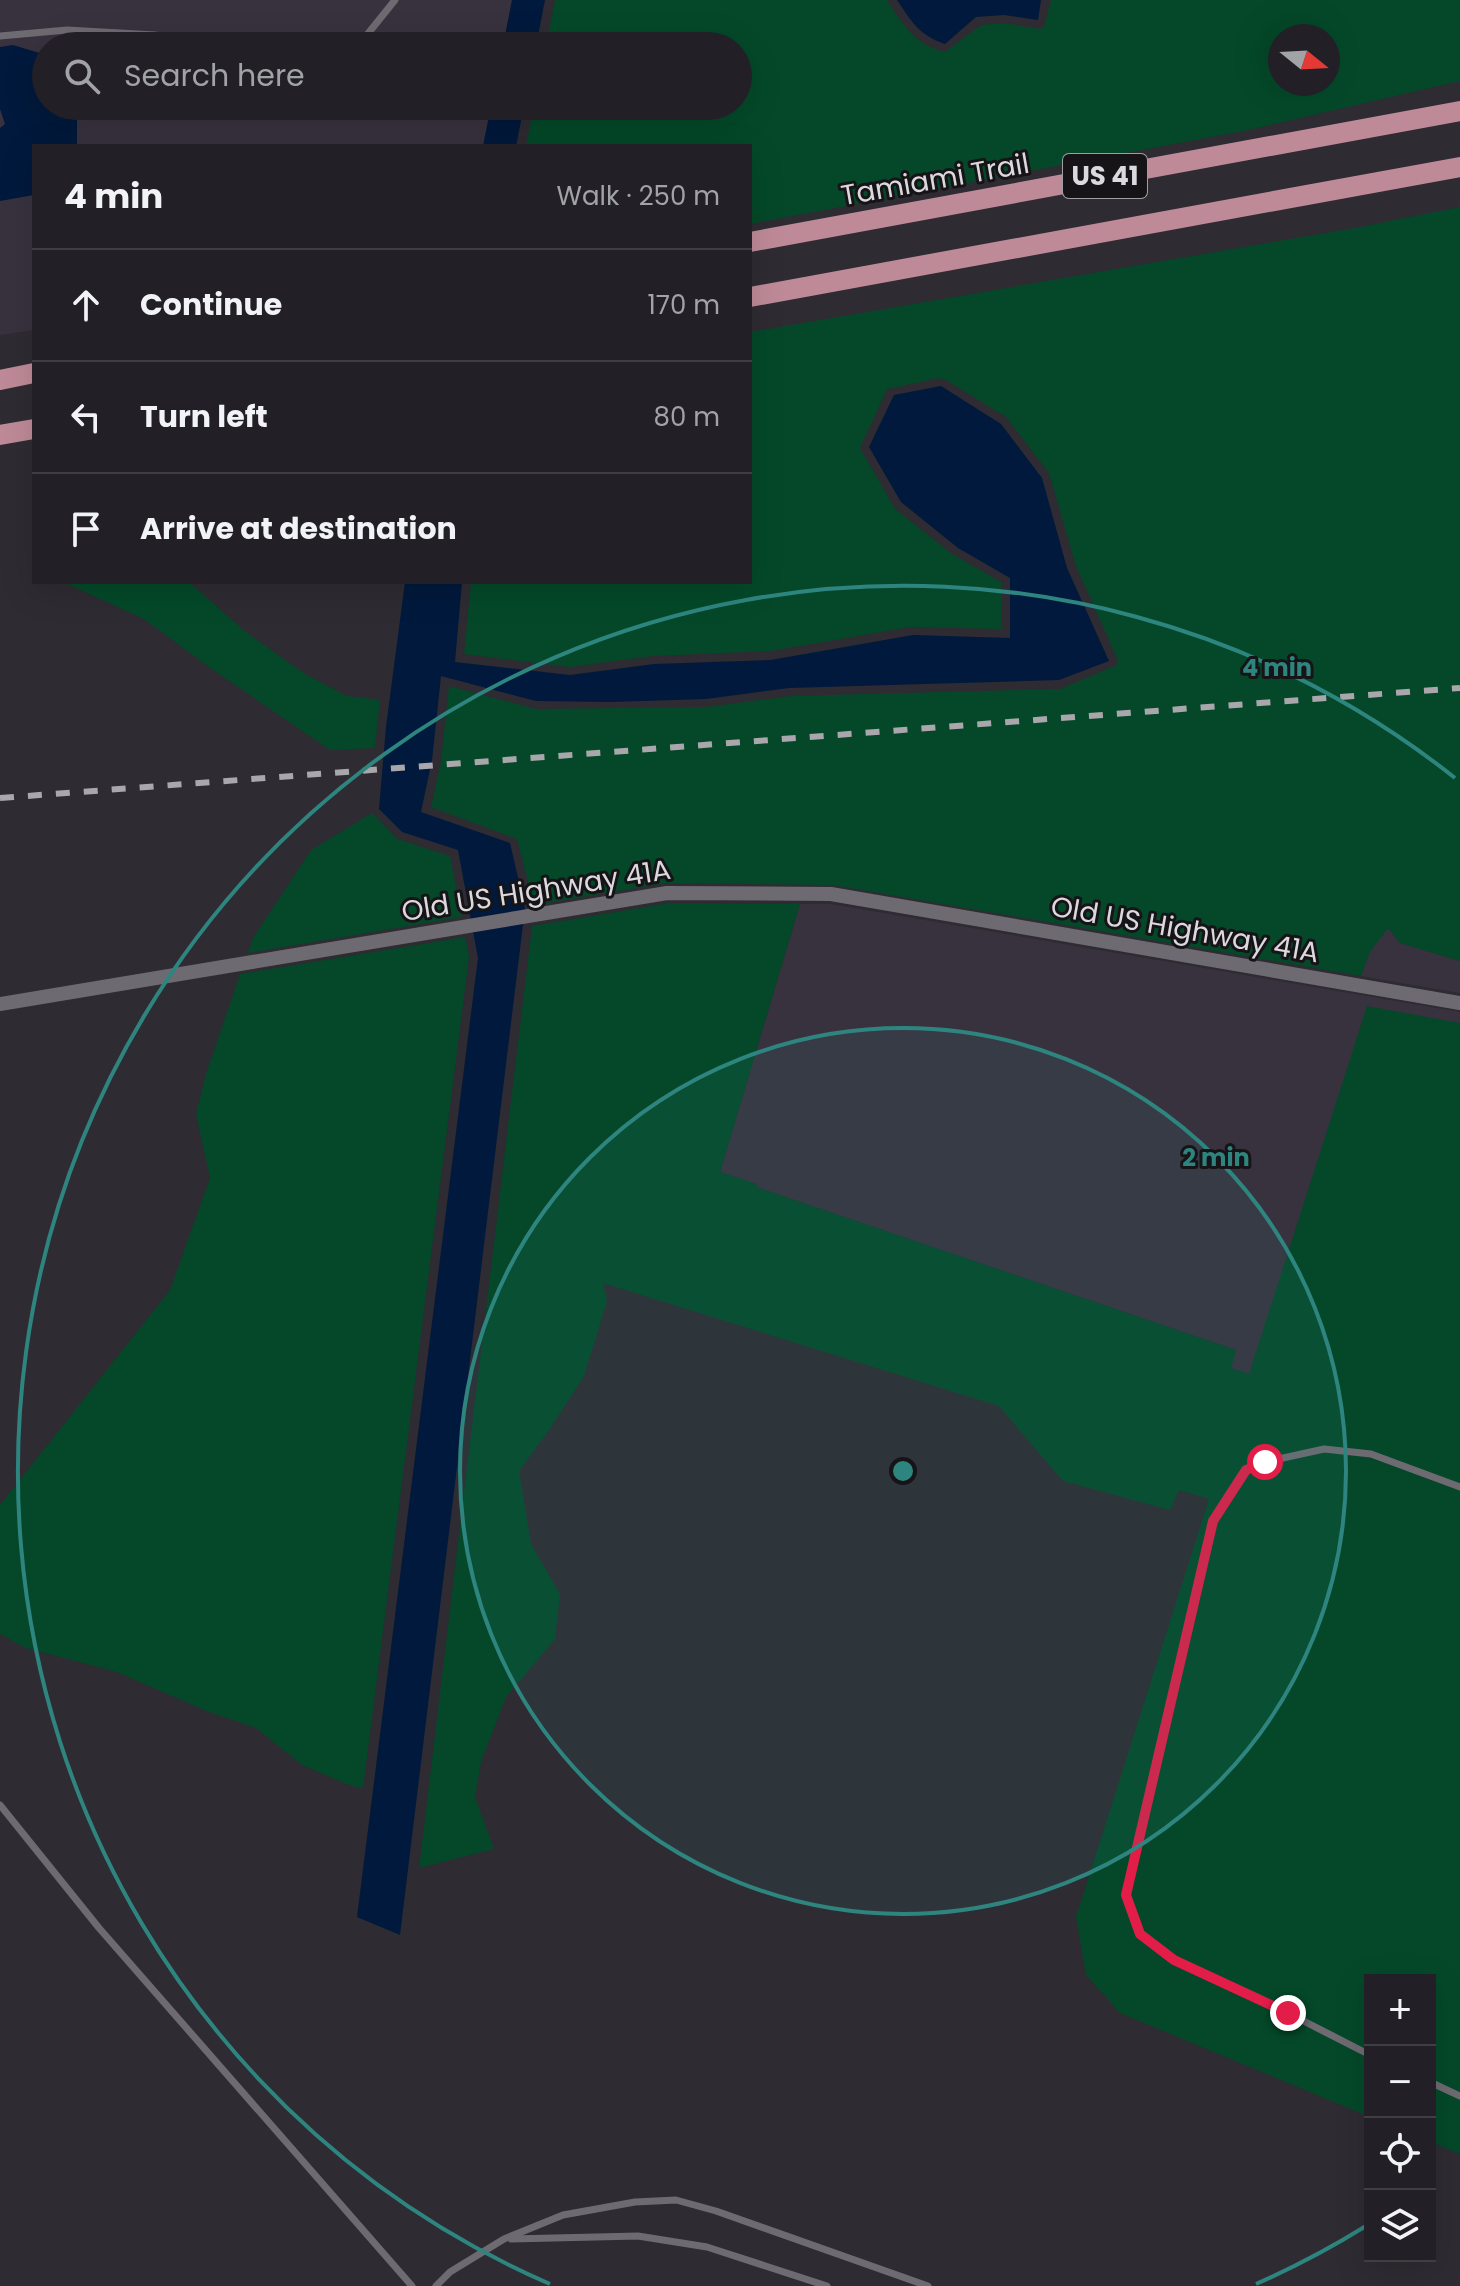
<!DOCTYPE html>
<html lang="en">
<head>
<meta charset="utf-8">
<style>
	body { margin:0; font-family:Poppins,sans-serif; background:#2e2d32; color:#f1f3f6 }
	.controls { position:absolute; right:24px; bottom:24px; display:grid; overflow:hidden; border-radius:0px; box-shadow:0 8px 32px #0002 }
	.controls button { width:72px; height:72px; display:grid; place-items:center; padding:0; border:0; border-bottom:2px solid #3f3e43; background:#222026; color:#f1f3f6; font:40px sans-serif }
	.compass { position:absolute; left:1268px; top:24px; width:72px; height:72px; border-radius:50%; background:#222026; box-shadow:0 8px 32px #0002; rotate:108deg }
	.stop { position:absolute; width:24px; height:24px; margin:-18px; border:6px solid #e11d48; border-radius:50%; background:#fff }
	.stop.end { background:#e11d48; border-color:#fff; box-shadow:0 2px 8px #0008 }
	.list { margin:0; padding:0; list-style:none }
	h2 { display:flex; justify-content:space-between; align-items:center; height:104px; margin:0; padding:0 32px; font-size:34px }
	h2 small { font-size:26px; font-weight:400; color:#a2a3a7 }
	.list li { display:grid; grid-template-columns:52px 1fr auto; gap:24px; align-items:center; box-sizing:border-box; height:112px; padding:0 32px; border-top:2px solid #3f3e43 }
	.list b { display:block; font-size:30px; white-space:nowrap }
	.list em { font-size:26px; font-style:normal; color:#a2a3a7 }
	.icon { flex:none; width:44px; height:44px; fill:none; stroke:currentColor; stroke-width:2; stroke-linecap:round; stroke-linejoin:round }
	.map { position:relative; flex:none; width:1460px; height:2286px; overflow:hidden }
	.search { position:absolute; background:#222026; box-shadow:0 8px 32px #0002; left:32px; top:32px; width:720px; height:88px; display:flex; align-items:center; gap:20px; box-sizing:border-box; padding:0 28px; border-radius:44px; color:#a2a3a7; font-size:30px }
	.panel { position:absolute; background:#222026; box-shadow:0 8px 32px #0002; left:32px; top:144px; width:720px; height:440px; border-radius:0px }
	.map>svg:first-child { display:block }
	.built { fill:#38323f }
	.green { fill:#044829; fill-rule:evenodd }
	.water { fill:#00193c }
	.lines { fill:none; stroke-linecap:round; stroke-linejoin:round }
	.service { stroke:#6e6a72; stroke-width:7 }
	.minor { stroke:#6e6a72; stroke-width:14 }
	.primary { stroke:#bf8a98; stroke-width:20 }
	.rail { stroke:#a9a7ab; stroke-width:6; stroke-dasharray:14 14; stroke-linecap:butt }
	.route { stroke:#e11d48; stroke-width:10 }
	.ring { fill:none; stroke:#2e857f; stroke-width:4 }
	.labels { text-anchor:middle; stroke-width:6; stroke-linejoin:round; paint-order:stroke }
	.shield { fill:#161417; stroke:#a09ea2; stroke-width:2 }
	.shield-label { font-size:26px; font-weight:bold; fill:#dbd9dd }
	.street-label { font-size:28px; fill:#dbd9dd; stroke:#161417 }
	.centre { fill:#2e857f; stroke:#161417; stroke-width:4 }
	.ring-label { font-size:24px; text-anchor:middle; font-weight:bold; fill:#2e857f; stroke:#161417; stroke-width:6; stroke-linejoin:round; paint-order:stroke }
</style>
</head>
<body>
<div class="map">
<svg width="1460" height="2286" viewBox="0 0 1460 2286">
	<rect width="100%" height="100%" fill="#2e2b32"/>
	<g class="built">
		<path d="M0,0H512L503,46H46V106H491L483,146H34V330L0,335Z"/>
		<path d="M800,904H831L1460,1012V1443L1230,1368L1236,1350L756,1187V1184L720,1172Z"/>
		<path d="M1388,928L1400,943L1460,961V993L1361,976L1369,952Z"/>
	</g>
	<g class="green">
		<path d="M555,0H887C903,25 915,45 945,52L981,25L1005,23L1040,29L1044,27L1051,0H1460V81L1248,130L750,224V146H526L534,106H738V46H546ZM1280,36H1328V84H1280Z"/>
		<path d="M1460,207V961L1400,943L1388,928L1370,952L1361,976L833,885L666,883L534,905L517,839L431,807L441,762L449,686L536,709L706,707L791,696L1060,689L1117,665V658L1076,566L1049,473L1006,417L946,380L939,378L887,389L860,448L895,509L952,554L1001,582V629L910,627L770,651L653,656L570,667L464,654L471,582H750V332L1355,228Z"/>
		<path d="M63,582H189L247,633L305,674L347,696L380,700L375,748L330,750L206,665L144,619Z"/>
		<path d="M372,813L397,839L450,856L462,917L248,953L253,938L311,850Z"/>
		<path d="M669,903L800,904L720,1172L757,1184L756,1187L1236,1350L1231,1368L1249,1374L1367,1006L1460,1023V2154L1430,2142V1980H1370V2117L1120,2013L1086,1975L1076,1917L1209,1499L1179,1490L1170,1510L1063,1481L999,1406L603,1283L607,1301L584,1376L549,1430L519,1471L531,1544L560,1594L555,1639L506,1697L481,1762L475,1797L494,1849L419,1868L532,926Z"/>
		<path d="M465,937L469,957L363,1788L349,1785L302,1765L256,1728L209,1712L117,1672L26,1648L0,1634V1505L170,1290L210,1178L196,1114L206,1074L240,974Z"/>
	</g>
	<g class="water">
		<path d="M512,0H545L536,46H503Z"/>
		<path d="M897,0H1041L1038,20L1004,15L976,17L945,44C919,35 912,22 897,0Z"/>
		<path d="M13,45L46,55V106H77V144L76,146H34V195L0,201V128L5,124L0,109V47Z"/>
		<path d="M491,106H524L516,146H483Z"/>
		<path d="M941,386L1001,424L1042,478L1067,568L1109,661L1059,680L789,688L706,699L611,702L536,701L441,676L432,760L421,812L510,843L525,908L400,1935L357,1917L478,958L458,850L402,832L379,809L386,727L405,582H462L455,662L570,675L654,664L771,660L913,635L1010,638V578L958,548L901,502L869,447L894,395Z"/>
	</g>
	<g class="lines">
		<g class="service">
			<path d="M0,36L67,30L155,35L210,46"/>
			<path d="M358,46L395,0"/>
			<path d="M0,1805L99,1928L412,2286"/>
			<path d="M1370,2055L1288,2013L1174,1960L1140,1934L1126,1895L1213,1521L1246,1470L1265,1462L1324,1449L1371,1454L1460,1487"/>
			<path d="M1430,2082L1460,2096"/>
			<path d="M511,2239L638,2236L707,2247L827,2286"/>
			<path d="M436,2286L450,2272L504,2239L563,2215L635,2202L676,2200L716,2211L928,2286"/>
		</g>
		<path class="minor" d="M0,1004L667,893L831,894L1460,1003"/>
		<g class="primary">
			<path d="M750,242L1460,111"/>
			<path d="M750,297L1460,167"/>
			<path d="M0,380L34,373"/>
			<path d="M0,435L34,429"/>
		</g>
		<path class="rail" d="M0,798L1460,688"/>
	</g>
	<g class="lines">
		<path class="route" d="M1265,1462L1246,1470L1213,1521L1126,1895L1140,1934L1174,1960L1288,2013"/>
	</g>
	<circle cx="903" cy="1471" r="443" fill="#2e857f" fill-opacity=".12"/>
	<g class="ring">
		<circle cx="903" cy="1471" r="443"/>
		<path d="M1366 2226A886 886 0 0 1 1256 2284M550 2284A886 886 0 1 1 1455 778"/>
	</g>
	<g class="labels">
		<rect class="shield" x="1063" y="154" width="84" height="44" rx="6"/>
		<g class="shield-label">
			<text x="1105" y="185">US 41</text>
		</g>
		<g class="street-label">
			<text transform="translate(935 179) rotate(-10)" y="10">Tamiami Trail</text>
			<text transform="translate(536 890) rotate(-9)" y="10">Old US Highway 41A</text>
			<text transform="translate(1185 929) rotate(10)" y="10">Old US Highway 41A</text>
		</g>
	</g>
	<circle cx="903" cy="1471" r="12" class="centre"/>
	<g class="ring-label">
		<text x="1277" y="676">4 min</text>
		<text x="1216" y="1166">2 min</text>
	</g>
</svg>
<div class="controls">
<button>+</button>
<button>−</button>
<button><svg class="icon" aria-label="locate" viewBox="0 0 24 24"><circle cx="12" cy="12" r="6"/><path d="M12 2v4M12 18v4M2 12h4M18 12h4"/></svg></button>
<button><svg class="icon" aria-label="layers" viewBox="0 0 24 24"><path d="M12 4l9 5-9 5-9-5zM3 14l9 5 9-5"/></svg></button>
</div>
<svg class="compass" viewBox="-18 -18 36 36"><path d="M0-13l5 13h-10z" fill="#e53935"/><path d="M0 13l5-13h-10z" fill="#a2a3a7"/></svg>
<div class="stop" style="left:1265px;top:1462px"></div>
<div class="stop end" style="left:1288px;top:2013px"></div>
<div class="search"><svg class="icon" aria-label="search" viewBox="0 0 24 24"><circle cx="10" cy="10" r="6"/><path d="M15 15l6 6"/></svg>Search here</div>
<section class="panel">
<h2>4 min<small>Walk · 250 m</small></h2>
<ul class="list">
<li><svg class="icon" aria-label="ahead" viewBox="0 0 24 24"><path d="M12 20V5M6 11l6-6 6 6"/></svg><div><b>Continue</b></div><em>170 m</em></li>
<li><svg class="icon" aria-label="left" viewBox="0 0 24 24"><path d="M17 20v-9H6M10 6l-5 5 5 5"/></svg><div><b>Turn left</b></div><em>80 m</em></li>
<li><svg class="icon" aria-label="arrive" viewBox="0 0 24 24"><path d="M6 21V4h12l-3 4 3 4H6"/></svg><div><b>Arrive at destination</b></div></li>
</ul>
</section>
</div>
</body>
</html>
